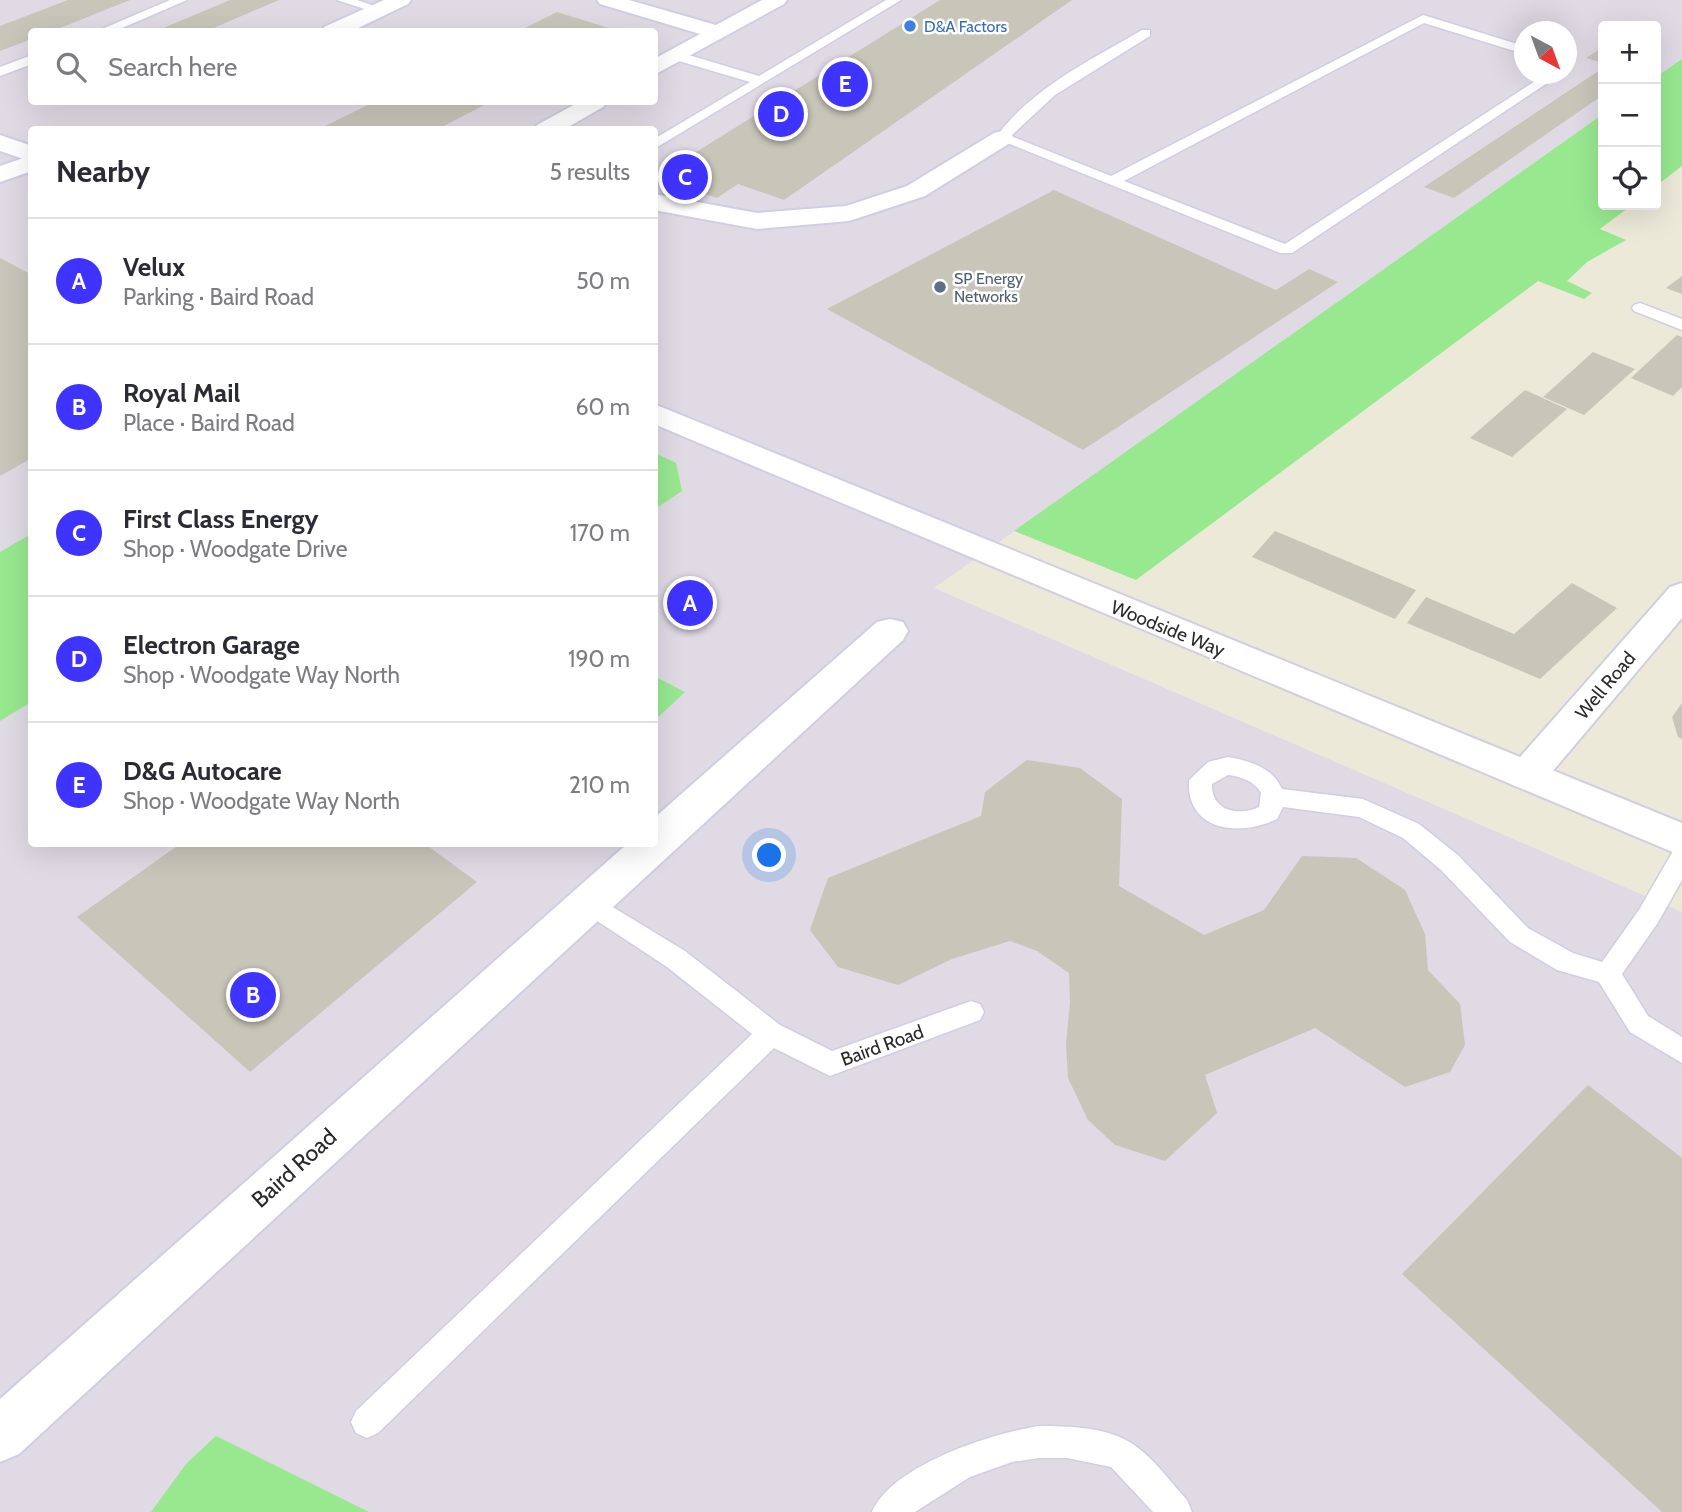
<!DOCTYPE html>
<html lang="en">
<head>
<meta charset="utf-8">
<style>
	body { margin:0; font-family:Cabin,sans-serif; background:#f7f7f7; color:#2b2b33 }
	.controls { position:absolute; right:21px; top:21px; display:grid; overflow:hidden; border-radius:7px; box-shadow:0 7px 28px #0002 }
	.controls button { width:63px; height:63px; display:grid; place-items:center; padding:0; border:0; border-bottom:2px solid #e1e1e2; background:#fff; color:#2b2b33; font:35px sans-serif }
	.compass { position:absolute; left:1514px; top:21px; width:63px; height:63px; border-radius:50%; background:#fff; box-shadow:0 7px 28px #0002; rotate:139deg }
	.you { position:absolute; left:770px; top:856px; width:24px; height:24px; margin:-18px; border:5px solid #fff; border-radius:50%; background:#1a73e8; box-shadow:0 0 0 10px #1a73e833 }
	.badge { display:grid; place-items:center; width:46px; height:46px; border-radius:50%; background:#3f33ff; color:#fff; font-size:23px; font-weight:700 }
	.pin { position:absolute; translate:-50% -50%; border:4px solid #fff; box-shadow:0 2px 7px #0006 }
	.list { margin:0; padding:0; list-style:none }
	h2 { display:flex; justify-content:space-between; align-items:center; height:91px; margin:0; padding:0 28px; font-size:30px }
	h2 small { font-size:23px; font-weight:400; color:#7c7c81 }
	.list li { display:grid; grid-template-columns:46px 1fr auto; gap:21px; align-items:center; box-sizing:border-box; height:126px; padding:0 28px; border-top:2px solid #e1e1e2 }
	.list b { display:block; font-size:26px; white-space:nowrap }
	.list p { margin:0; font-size:23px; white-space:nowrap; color:#7c7c81 }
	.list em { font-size:23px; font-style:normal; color:#7c7c81 }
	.icon { flex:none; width:38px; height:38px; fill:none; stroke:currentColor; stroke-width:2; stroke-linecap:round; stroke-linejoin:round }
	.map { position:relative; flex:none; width:1682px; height:1512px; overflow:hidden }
	.search { position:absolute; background:#fff; box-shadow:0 7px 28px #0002; left:28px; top:28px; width:630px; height:77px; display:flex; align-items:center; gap:18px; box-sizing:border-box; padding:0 24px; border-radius:7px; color:#7c7c81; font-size:26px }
	.panel { position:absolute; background:#fff; box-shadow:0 7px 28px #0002; left:28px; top:126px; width:630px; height:721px; border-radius:7px }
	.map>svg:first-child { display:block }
	.industrial { fill:#dfdae4; fill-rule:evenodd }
	.green { fill:#98e890 }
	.building { fill:#c8c5b9 }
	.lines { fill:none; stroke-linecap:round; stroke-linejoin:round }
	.lane-casing { stroke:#cfcee3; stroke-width:3 }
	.street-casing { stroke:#cfcee3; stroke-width:4 }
	.secondary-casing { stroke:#cfcee3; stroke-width:4 }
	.lane { fill:#fff; fill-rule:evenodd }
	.street { fill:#fff; fill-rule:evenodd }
	.secondary { fill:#fff; fill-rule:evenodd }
	.shop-dot { fill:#3f7fe0; stroke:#fff; stroke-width:2.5 }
	.service-dot { fill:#5c6f8a; stroke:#fff; stroke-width:2.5 }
	.labels { text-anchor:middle; stroke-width:5; stroke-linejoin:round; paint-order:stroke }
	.far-shop-label { font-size:16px; fill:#366cbe; stroke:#fff; text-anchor:start }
	.far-service-label { font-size:16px; fill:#4e5e75; stroke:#fff; text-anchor:start }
	.street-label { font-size:19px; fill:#292929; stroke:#fff }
	.near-street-label { font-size:23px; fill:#292929; stroke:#fff }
</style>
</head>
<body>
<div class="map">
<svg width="1682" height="1512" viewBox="0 0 1682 1512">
	<rect width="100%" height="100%" fill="#ede9d9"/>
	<path class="industrial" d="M0,0H1682V59L1656,77V26H1603V114L934,588L1682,912V1512H0ZM32,32H654V102H32ZM1524,32H1566V74H1524ZM32,130H654V844H32Z"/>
	<g class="green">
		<path d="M1682,59V166L1656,186V77Z"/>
		<path d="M1603,114V205H1632L1600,229L1626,240L1587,262L1567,281L1592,293L1584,299L1538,281L1136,580L1014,531Z"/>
		<path d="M655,453L676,463L682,491L655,509Z"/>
		<path d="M31,534V702L0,721V552Z"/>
		<path d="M654,676L685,692L655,720H654Z"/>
		<path d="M216,1436L369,1512H151L186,1464Z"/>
	</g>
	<g class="building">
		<path d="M68,0H130L50,32H32V39L0,51V26Z"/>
		<path d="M230,0H279L204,32H154Z"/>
		<path d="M940,0H1072L784,200L738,184L717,198L656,177Z"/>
		<path d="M557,12L618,31L617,32H517Z"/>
		<path d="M1603,47V63L1586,58Z"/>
		<path d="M1603,68V95L1454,198L1424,187Z"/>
		<path d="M374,102H490L436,130H317Z"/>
		<path d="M1054,190L1276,290L1309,269L1338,282L1083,450L827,309Z"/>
		<path d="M0,258L32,275V458L0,476Z"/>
		<path d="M1682,276V294L1666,288Z"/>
		<path d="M1677,335L1682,337V387L1673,396L1631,378Z"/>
		<path d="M1593,352L1635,369L1584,415L1543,397Z"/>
		<path d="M1525,390L1567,409L1512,457L1470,438Z"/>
		<path d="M1275,531L1416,590L1395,619L1252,557Z"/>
		<path d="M1572,583L1617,608L1540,679L1407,623L1426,597L1514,634Z"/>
		<path d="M1682,703V739L1678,737L1672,717Z"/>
		<path d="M1027,760L1080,768L1122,799L1119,886L1204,935L1264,910L1302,856L1356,858L1405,890L1425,934L1428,970L1460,1004L1465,1045L1450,1072L1405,1087L1315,1028L1205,1075L1217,1113L1165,1161L1115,1145L1088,1120L1068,1078L1066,1044L1070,1003L1069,973L1037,951L1010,941L952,959L898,985L838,967L810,930L828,878L981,816L985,792Z"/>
		<path d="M180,844H425L477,882L250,1072L77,917Z"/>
		<path d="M1588,1085L1682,1158V1512H1662L1402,1274Z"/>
	</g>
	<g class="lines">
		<defs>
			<g id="lane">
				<path d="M170,0H187L113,32H95Z"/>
				<path d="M337,0H357L386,10L380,14Z"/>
				<path d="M886,0H901L654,149V139L750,82L672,59V53H682L759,76Z"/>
				<path d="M1423,15L1524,46V54L1424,23L1124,181L1285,244L1546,74H1561L1292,253H1280L995,138C1032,88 1089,61 1142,30H1150V36L1055,95L1011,136L1111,176Z"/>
				<path d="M32,55V64L0,76V67Z"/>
				<path d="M1640,303L1682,319V330L1634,311L1632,308L1634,305Z"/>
				<path d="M1228,757C1250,761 1272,767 1282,789L1363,799L1419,824L1459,856L1528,928L1573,953L1602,962L1639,910L1673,851L1682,848V880L1657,924L1622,974L1648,1016L1682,1037V1063L1630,1032L1599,982L1557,970L1510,942L1441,870L1403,838L1359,817L1283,807L1277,819C1240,837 1186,832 1189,780L1208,762ZM1228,775C1242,777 1254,781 1261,793L1259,807C1238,817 1211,810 1212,784Z"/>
				<path d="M588,892L685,951L780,1025L832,1051L971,1001L980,1004L984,1012L980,1020L830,1076L774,1048L378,1433L367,1438L356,1433L351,1422L356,1411L752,1034L667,967L579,909L576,902L579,895Z"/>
				<path d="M1039,1426C1069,1426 1109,1427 1134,1445C1155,1459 1170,1482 1187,1500L1192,1512H1153L1111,1467L1067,1458H1039L1012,1462L970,1477L915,1512H872C892,1465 993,1433 1039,1426Z"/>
			</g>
			<g id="street">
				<path d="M384,0H411L408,4L350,32H322L324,27Z"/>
				<path d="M597,0H629L716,25L762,0H787L784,4L654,75V59L700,34L600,4Z"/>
				<path d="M579,102H607L603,107L563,130H534L537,125Z"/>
				<path d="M1002,131L1010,133L1014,138L1010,143L925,196L849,221L757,229L654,210V194L757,213L846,206L907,186L994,133Z"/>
				<path d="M32,155V171L0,182V166Z"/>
				<path d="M1682,583V618L1541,785L1527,790L1513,785L1508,775L1513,765L1670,587Z"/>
				<path d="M890,619L903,622L908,631L903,640L19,1454L0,1462V1399L627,844H654V818L877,622Z"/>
			</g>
			<g id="secondary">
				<path d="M0,135L32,146V162L0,151Z"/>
				<path d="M654,404L1682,823V856L654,424Z"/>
			</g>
		</defs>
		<use href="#lane" class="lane-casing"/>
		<use href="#street" class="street-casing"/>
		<use href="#secondary" class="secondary-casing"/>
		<use href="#lane" class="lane"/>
		<use href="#street" class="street"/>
		<use href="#secondary" class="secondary"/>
	</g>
	<circle class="shop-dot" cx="910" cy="26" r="7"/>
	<circle class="service-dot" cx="940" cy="287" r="7"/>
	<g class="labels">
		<g class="far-shop-label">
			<text x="924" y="32">D&amp;A Factors</text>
		</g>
		<g class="far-service-label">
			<text x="954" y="284">SP Energy<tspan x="954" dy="18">Networks</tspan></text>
		</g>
		<g class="street-label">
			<text transform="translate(1168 628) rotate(22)" y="7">Woodside Way</text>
			<text transform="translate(1605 685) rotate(-50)" y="7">Well Road</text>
			<text transform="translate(882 1045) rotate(-20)" y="7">Baird Road</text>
		</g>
		<g class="near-street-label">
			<text transform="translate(294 1168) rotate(-42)" y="8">Baird Road</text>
		</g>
	</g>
</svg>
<div class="controls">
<button>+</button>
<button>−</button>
<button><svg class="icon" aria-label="locate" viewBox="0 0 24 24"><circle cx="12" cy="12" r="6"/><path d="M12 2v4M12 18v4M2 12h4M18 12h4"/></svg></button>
</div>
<svg class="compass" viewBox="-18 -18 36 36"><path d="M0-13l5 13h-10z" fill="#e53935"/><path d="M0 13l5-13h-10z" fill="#7c7c81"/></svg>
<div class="you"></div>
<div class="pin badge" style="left:690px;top:603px">A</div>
<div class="pin badge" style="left:253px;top:995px">B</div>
<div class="pin badge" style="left:685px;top:177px">C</div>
<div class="pin badge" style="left:781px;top:114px">D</div>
<div class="pin badge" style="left:845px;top:84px">E</div>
<div class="search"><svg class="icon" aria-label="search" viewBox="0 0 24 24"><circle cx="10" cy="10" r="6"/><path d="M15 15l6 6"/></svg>Search here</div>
<section class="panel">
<h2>Nearby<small>5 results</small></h2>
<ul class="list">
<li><span class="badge">A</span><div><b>Velux</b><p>Parking · Baird Road</p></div><em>50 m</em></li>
<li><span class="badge">B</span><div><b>Royal Mail</b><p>Place · Baird Road</p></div><em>60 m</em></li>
<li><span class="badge">C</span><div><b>First Class Energy</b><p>Shop · Woodgate Drive</p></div><em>170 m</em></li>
<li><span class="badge">D</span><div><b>Electron Garage</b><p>Shop · Woodgate Way North</p></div><em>190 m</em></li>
<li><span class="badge">E</span><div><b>D&amp;G Autocare</b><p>Shop · Woodgate Way North</p></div><em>210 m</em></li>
</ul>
</section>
</div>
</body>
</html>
